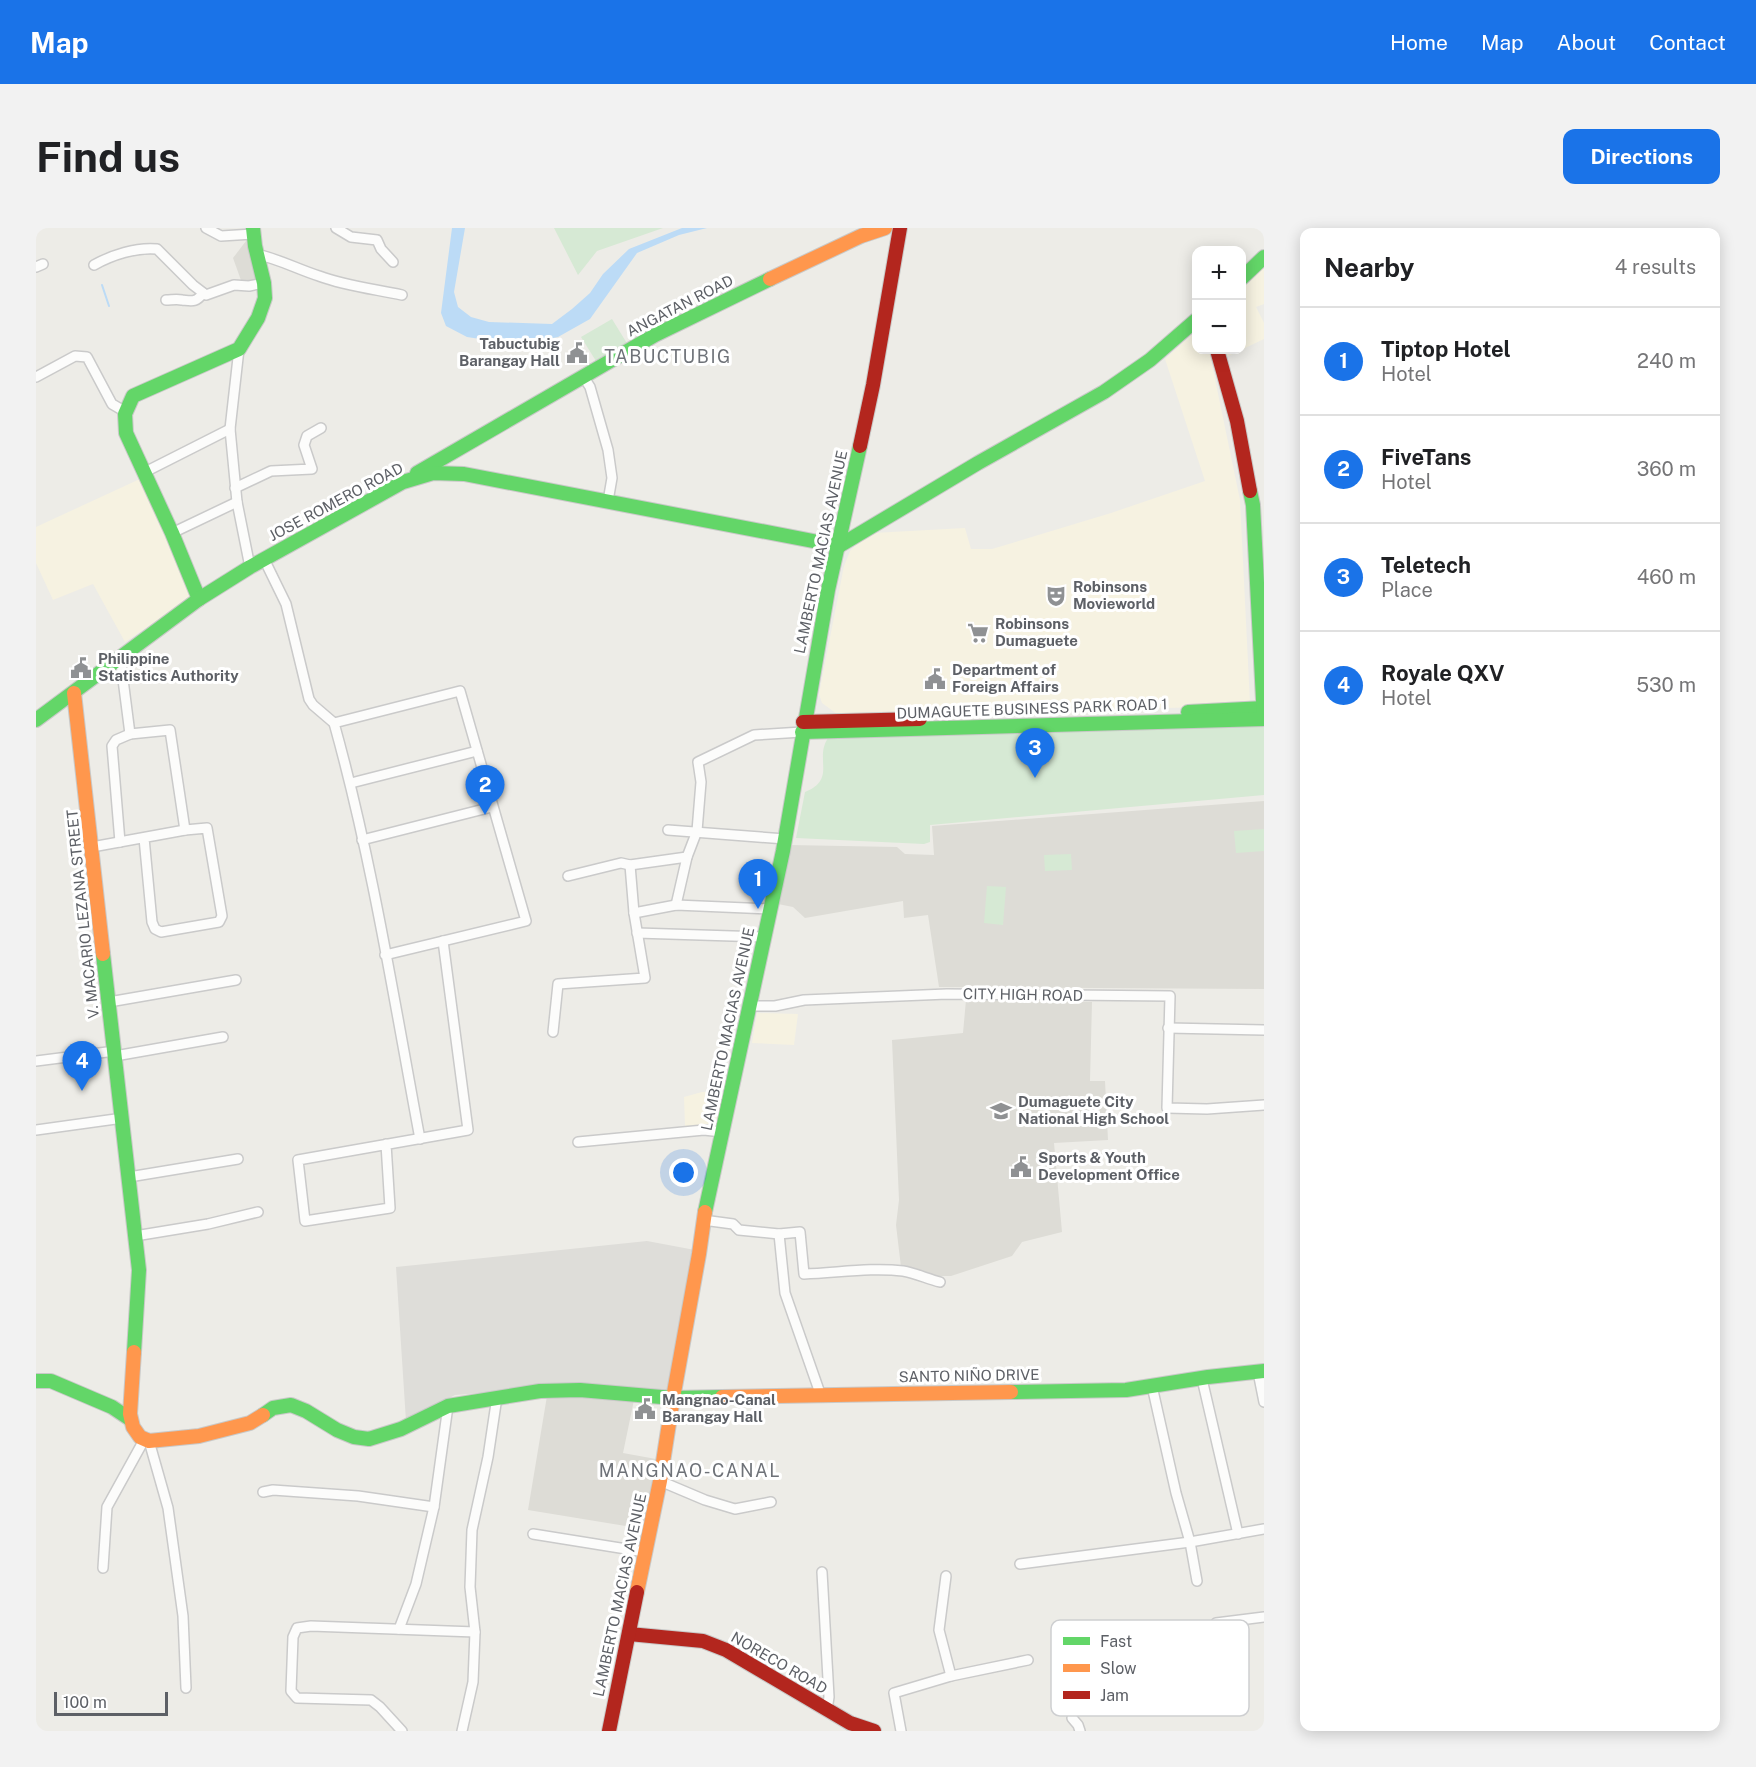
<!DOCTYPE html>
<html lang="en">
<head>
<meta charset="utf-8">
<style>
	body { margin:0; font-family:"Public Sans",sans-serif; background:#f2f2f2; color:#202124 }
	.controls { position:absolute; right:18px; top:18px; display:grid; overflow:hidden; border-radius:12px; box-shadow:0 3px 15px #0003 }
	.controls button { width:54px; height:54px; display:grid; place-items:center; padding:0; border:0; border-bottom:2px solid #e0e0e0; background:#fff; color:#202124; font:30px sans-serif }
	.scale { position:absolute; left:18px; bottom:15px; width:114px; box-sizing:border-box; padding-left:6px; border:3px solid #5d6066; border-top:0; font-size:16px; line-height:21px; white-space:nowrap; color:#5d6066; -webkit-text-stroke:4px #fff; paint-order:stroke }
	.you { position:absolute; left:648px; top:945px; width:21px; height:21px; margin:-15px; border:4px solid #fff; border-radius:50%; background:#1a73e8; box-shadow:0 0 0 9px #1a73e833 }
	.badge { display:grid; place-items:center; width:39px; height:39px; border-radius:50%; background:#1a73e8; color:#fff; font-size:20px; font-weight:700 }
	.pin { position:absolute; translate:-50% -50px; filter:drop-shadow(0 2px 3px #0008) }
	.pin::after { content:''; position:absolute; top:32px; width:21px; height:18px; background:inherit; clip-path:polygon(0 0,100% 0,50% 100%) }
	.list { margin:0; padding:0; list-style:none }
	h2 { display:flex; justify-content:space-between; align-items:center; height:78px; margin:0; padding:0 24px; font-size:26px }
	h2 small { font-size:20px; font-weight:400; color:#757577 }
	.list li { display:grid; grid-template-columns:39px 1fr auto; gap:18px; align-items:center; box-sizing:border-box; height:108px; padding:0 24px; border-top:2px solid #e0e0e0 }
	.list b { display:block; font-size:22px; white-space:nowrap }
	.list p { margin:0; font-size:20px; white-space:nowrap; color:#757577 }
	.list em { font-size:20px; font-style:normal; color:#757577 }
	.map { position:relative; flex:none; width:1228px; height:1503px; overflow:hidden; border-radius:12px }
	header { display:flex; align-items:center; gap:36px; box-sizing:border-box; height:84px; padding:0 30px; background:#1a73e8; color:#fff }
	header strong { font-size:28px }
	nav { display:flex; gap:33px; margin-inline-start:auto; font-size:21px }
	.intro { display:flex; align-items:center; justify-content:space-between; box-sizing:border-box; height:144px; padding:0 36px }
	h1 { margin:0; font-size:42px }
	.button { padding:15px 27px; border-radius:12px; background:#1a73e8; color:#fff; font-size:21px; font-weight:700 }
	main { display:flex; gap:36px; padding:0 36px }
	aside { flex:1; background:#fff; border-radius:12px; box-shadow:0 3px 15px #0003 }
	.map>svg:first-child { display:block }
	.commercial { fill:#f6f2e1 }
	.industrial { fill:#deddd9 }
	.education { fill:#dddcd6 }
	.green { fill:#d6e9d4 }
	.water { fill:#bcdbf6 }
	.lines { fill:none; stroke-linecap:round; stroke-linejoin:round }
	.stream { stroke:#bcdbf6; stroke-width:2 }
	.street-casing { stroke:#cacaca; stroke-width:12 }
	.fast-casing { stroke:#c9c9c8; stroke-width:16 }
	.slow-casing { stroke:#c9c9c8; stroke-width:16 }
	.jam-casing { stroke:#c9c9c8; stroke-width:16 }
	.street { stroke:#fcfcfb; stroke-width:9 }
	.fast { stroke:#63d668; stroke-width:14 }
	.slow { stroke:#ff974d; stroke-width:14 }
	.jam { stroke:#b3261e; stroke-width:14 }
	.labels { text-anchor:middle; stroke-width:6; stroke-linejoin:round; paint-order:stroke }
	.street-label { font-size:15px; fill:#5d6066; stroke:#fff }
	.poi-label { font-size:15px; font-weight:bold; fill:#5d6066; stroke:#fff; text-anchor:start }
	.quarter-label { font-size:18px; letter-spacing:1.5px; fill:#6e7278; stroke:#fff }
	.key { fill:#fff; stroke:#cecfd1; stroke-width:1.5 }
	.key-label { font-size:16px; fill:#5d6066 }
</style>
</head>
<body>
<header>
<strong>Map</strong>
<nav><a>Home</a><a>Map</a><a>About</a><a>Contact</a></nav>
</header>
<div class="intro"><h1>Find us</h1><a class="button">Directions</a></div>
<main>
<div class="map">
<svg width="1228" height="1503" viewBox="0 0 1228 1503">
	<rect width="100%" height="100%" fill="#edece7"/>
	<g class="commercial">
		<path d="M1228,35V76L1220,79L1228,95V111L1188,130L1185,122H1206V57Z"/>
		<path d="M1160,103V122H1173L1204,272L1214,475L1209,478L810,488L801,486L786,475L783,466L808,338L814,323L820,317L837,305L929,300L935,321H956L1075,285L1169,253L1129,131Z"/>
		<path d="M106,250L159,367L89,414L57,356L17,372L0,335V299Z"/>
		<path d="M721,785L762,786L758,817L716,815Z"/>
		<path d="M666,864H691L686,897L673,899L649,898L648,869Z"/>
	</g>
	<path class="industrial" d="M611,1013L659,1022L633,1165L535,1158L419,1167L370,1193L360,1039Z"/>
	<g class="education">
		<path d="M210,13L221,53L206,55L197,30Z"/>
		<path d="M1228,573V761L903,759L892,687L868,690L867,673L769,690L757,679L742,676L753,617L861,619L869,626L898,627L896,598Z"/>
		<path d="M930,772L1056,774L1054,853H1069L1072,912L1018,915L1026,1004L986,1014L976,1028L915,1048H892L865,1039L860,997L863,972L856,812L927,805Z"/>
		<path d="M511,1168L598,1172L587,1225L620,1231L608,1301L492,1282Z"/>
	</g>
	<g class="green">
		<path d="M518,0H627L561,23L542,47Z"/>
		<path d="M576,91L592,117L560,133L545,109Z"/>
		<path d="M1228,495V567L894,597V614L888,616L760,610L769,564C801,551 778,531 792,510Z"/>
		<path d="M1228,601V623L1200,625L1198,603Z"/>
		<path d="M1035,626L1036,642L1009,643L1008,627Z"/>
		<path d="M951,658L970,659L967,697L948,695Z"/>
	</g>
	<path class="water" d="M416,0H429L418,64L422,79L435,89L453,94L516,96L536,81L554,65L567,46L593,21L646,0H671L643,7L601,25L554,91L522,109L483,117L431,109L410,98L405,85Z"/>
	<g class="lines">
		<path class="stream" d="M66,57L73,78"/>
		<defs>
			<g id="street">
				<path d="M170,0L185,8L217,6"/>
				<path d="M300,0L315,9L341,12L345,21L357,34"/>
				<path d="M220,26C243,31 261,41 283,48C310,58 338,61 366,67"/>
				<path d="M58,37C76,27 100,19 121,21L157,57L170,67L198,57L213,58L228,55"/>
				<path d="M0,39L7,36"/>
				<path d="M130,72C135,72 141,71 146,72C156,73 160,75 167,65"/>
				<path d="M203,121L194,201L201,274L214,339"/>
				<path d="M547,148L554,159L572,222L576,250L572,273"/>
				<path d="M0,149L39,128L51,129L76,176L88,183"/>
				<path d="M109,244L194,201"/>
				<path d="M199,260L235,243L276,241L268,217L271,208L285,200"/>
				<path d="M136,305L201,274"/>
				<path d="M228,331L250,376L273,471L277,477L298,495"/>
				<path d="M84,428L94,506L134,502L149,602"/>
				<path d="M315,555L441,523"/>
				<path d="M632,602L749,611"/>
				<path d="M326,612L456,579"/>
				<path d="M84,614L76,518L80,512L94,506"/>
				<path d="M56,619L149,602L171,600L186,688L183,694L125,704L119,701L116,694L108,610"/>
				<path d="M532,648L585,635L594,637L651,629"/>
				<path d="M640,677L651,629L661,603L665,554L662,534L718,507L766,504"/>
				<path d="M598,685L640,677L735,681"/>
				<path d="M601,705L728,709"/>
				<path d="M349,727L490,693L424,463L298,495C336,631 358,772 384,911"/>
				<path d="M73,774L200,752"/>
				<path d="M714,778H739L768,772L911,766L1134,768L1131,880L1171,881L1228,877"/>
				<path d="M1132,800L1228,802"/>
				<path d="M517,804L522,756L609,750L598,685L594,637"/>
				<path d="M79,828L187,809"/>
				<path d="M0,833L79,823"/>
				<path d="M0,902L87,890"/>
				<path d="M542,914L668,902L686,904"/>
				<path d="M350,916L354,980L269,993L262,932L432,902L407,713"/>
				<path d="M93,949L202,931"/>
				<path d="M667,992L697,996L703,1002L743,1006L764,1004L768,1046C801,1045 835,1039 867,1043C879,1045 892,1051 904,1054"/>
				<path d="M743,1006L749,1065L785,1168"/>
				<path d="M99,1008L172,996L222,984"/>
				<path d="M1222,1144L1228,1174"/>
				<path d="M1166,1151L1202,1306"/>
				<path d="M1116,1158L1140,1265L1154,1314L1161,1353"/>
				<path d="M113,1213L132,1280L147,1388L150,1460"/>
				<path d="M624,1253L669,1272L699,1281L735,1274"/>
				<path d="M227,1264L237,1262L322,1268L398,1279"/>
				<path d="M497,1306L609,1324"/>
				<path d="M984,1336L1154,1314L1228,1301"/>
				<path d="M67,1340L71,1279L108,1212"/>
				<path d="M786,1344L793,1469L791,1482"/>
				<path d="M910,1348L903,1402L915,1448"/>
				<path d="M1180,1395L1228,1389"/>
				<path d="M363,1401L380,1356L398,1279L412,1178"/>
				<path d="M1036,1490L1042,1497L1044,1503"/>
				<path d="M366,1503L344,1479L335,1472L261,1470L255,1463L257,1409L261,1400L275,1398L439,1404L434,1359L436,1302L452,1229L461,1169"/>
				<path d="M426,1503L437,1454L439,1404"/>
				<path d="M865,1503L858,1465L915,1448L992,1432"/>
			</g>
			<g id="fast">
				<path d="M1206,50L1228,29"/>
				<path d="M381,245L619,107L734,51"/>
				<path d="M803,318L942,235L1068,164L1114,132L1160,92"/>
				<path d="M163,371L136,305L90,205L89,186L97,168L203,121L222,90L229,70L228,55L219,18L217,0"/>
				<path d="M1152,484L1228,480"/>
				<path d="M0,492L163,371L214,339L367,254L397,245L428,246L803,318"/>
				<path d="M766,504L1228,491L1217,277L1214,263"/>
				<path d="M67,726L103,1042L98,1124"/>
				<path d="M669,984L747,623L792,362L824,218"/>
				<path d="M0,1153H15L76,1179L94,1191"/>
				<path d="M975,1164L1090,1162L1172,1149L1228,1143"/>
				<path d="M227,1187L237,1180L255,1177L270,1183L301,1202L318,1209L333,1211L365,1201L412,1178L504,1163L544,1162L637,1170L686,1169"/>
			</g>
			<g id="slow">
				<path d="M734,51L825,8L849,0"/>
				<path d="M38,465L67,726"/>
				<path d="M98,1124L94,1186L97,1199L104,1209L113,1213L163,1208L214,1195L227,1187"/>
				<path d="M686,1169L975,1164"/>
				<path d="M601,1364L624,1253L637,1170L663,1026L669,984"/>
			</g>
			<g id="jam">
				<path d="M1181,122L1201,193L1214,263"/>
				<path d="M824,218L837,157L864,0"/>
				<path d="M767,494L884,491"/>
				<path d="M593,1406L667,1413L690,1422L814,1495L838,1503"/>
				<path d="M573,1503L601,1364"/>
			</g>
		</defs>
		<use href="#street" class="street-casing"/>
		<use href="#fast" class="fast-casing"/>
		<use href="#slow" class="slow-casing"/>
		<use href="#jam" class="jam-casing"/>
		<use href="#street" class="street"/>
		<use href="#fast" class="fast"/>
		<use href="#slow" class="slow"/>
		<use href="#jam" class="jam"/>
	</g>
	<defs>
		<symbol id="civic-bare" viewBox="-9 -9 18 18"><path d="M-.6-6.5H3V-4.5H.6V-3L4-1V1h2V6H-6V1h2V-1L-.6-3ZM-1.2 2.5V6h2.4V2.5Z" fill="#8f9193" stroke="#fff" stroke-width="2.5" paint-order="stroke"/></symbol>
		<symbol id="theatre-bare" viewBox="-9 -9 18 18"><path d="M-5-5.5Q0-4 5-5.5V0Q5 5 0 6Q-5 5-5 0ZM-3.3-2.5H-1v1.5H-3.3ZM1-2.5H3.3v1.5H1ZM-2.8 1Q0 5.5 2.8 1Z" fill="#8f9193" stroke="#fff" stroke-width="2.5" paint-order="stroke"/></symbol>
		<symbol id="supermarket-bare" viewBox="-9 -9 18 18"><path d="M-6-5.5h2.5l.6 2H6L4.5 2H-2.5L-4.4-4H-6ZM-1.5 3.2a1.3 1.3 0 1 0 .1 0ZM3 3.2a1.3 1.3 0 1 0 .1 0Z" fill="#8f9193" stroke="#fff" stroke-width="2.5" paint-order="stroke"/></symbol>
		<symbol id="school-bare" viewBox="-9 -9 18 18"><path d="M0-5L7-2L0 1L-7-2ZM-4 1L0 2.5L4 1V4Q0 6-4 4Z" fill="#8f9193" stroke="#fff" stroke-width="2.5" paint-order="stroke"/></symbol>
	</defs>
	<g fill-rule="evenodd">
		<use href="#civic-bare" x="526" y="110" width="30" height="30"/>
		<use href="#theatre-bare" x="1005" y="353" width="30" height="30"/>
		<use href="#supermarket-bare" x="927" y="390" width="30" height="30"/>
		<use href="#civic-bare" x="30" y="425" width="30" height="30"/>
		<use href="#civic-bare" x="884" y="436" width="30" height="30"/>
		<use href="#school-bare" x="950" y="868" width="30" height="30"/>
		<use href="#civic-bare" x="970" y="924" width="30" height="30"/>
		<use href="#civic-bare" x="594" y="1166" width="30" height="30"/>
	</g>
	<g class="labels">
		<g class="street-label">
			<text transform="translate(644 78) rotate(-27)" y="5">ANGATAN ROAD</text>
			<text transform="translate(300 274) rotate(-28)" y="5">JOSE ROMERO ROAD</text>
			<text transform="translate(785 324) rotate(-78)" y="5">LAMBERTO MACIAS AVENUE</text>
			<text transform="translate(996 481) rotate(-2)" y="5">DUMAGUETE BUSINESS PARK ROAD 1</text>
			<text transform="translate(47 686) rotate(-96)" y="5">V. MACARIO LEZANA STREET</text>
			<text transform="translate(987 767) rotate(1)" y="5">CITY HIGH ROAD</text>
			<text transform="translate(692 801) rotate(-78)" y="5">LAMBERTO MACIAS AVENUE</text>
			<text transform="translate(933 1148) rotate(-1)" y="5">SANTO NIÑO DRIVE</text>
			<text transform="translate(584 1367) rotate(-78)" y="5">LAMBERTO MACIAS AVENUE</text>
			<text transform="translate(743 1435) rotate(30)" y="5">NORECO ROAD</text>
		</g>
		<g class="poi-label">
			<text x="524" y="121" text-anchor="end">Tabuctubig<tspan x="524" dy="17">Barangay Hall</tspan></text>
			<text x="1037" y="364">Robinsons<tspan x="1037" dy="17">Movieworld</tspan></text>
			<text x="959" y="401">Robinsons<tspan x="959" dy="17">Dumaguete</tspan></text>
			<text x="62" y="436">Philippine<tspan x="62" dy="17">Statistics Authority</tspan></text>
			<text x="916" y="447">Department of<tspan x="916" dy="17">Foreign Affairs</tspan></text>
			<text x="982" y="879">Dumaguete City<tspan x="982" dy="17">National High School</tspan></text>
			<text x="1002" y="935">Sports &amp; Youth<tspan x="1002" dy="17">Development Office</tspan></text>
			<text x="626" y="1177">Mangnao-Canal<tspan x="626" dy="17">Barangay Hall</tspan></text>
		</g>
		<g class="quarter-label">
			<text x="632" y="135">TABUCTUBIG</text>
			<text x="654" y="1249">MANGNAO-CANAL</text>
		</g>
	</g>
	<rect x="1015" y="1392" width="198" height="96" rx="9" class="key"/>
	<rect x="1027" y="1409" width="27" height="8" fill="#63d668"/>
	<rect x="1027" y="1436" width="27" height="8" fill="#ff974d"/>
	<rect x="1027" y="1463" width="27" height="8" fill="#b3261e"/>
	<g class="key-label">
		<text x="1064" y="1419">Fast</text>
		<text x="1064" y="1446">Slow</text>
		<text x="1064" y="1473">Jam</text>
	</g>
</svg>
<div class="controls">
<button>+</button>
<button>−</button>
</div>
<div class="scale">100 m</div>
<div class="you"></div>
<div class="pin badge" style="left:722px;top:681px">1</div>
<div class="pin badge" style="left:449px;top:587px">2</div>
<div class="pin badge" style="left:999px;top:550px">3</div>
<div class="pin badge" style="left:46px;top:863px">4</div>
</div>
<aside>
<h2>Nearby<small>4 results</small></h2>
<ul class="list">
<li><span class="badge">1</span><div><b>Tiptop Hotel</b><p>Hotel</p></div><em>240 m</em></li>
<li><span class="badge">2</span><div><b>FiveTans</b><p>Hotel</p></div><em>360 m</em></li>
<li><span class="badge">3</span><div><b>Teletech</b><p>Place</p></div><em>460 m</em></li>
<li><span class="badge">4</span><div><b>Royale QXV</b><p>Hotel</p></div><em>530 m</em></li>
</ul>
</aside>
</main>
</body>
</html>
